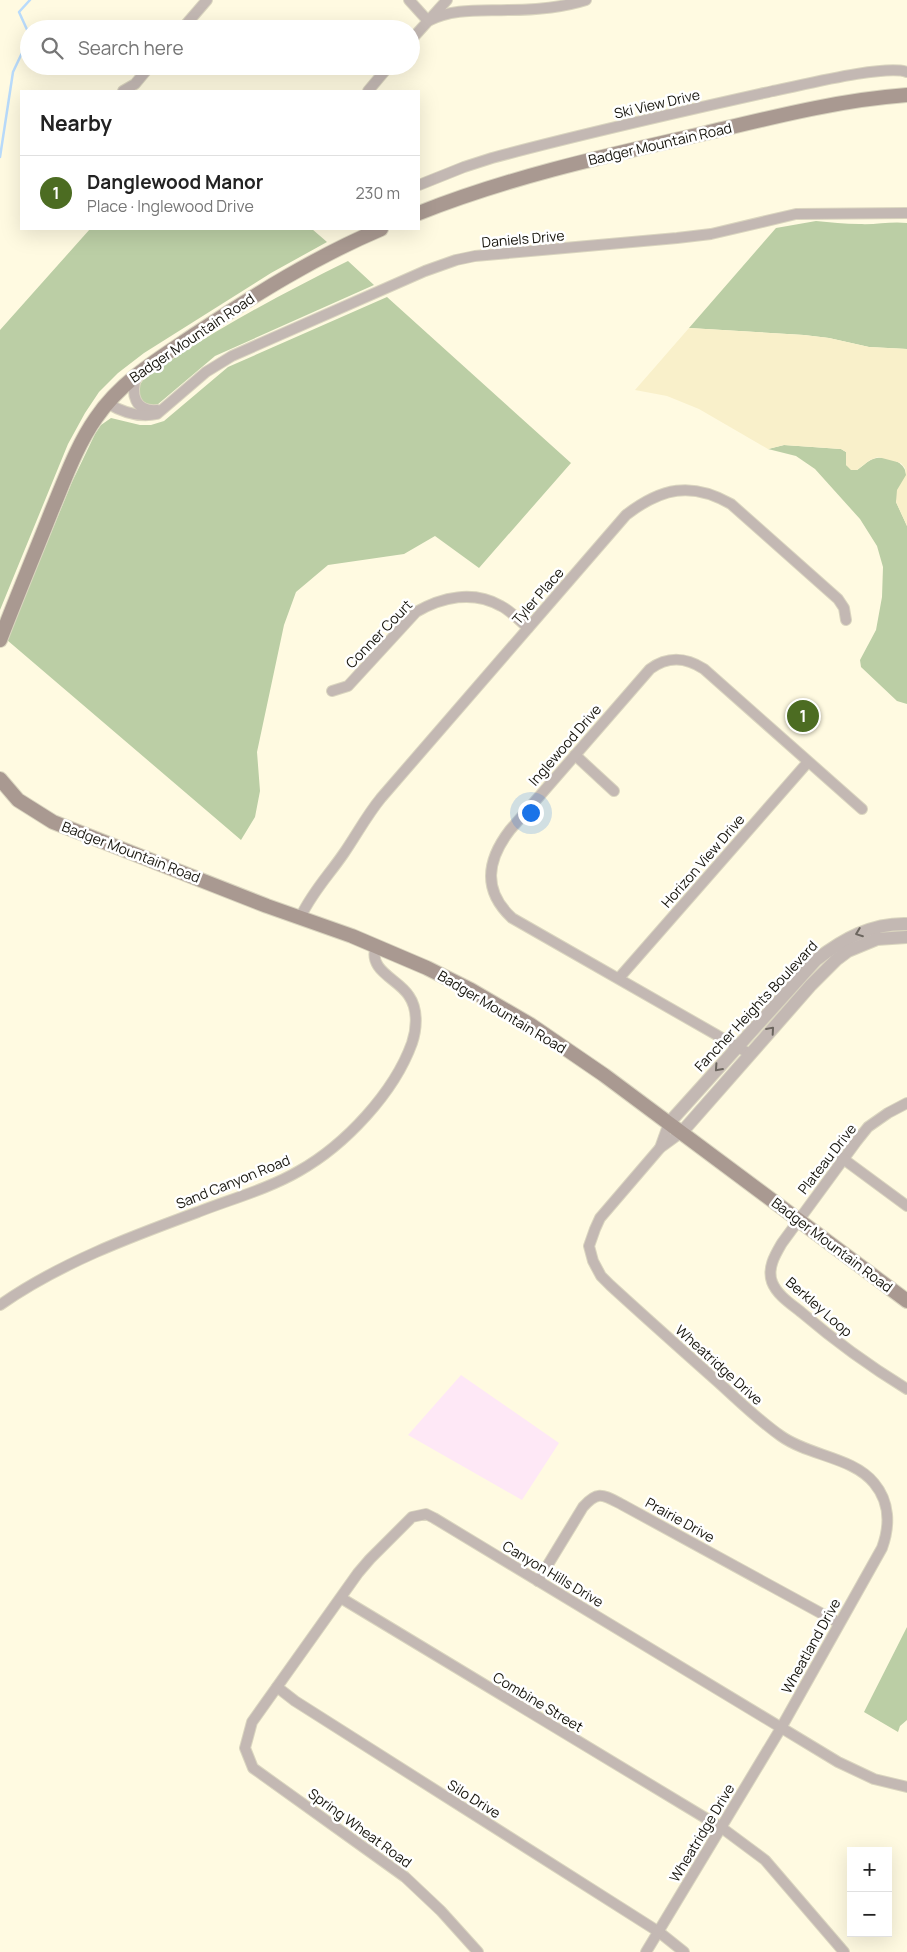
<!DOCTYPE html>
<html lang="en">
<head>
<meta charset="utf-8">
<style>
	body { margin:0; font-family:Manrope,sans-serif; background:#f6f6f6; color:#222 }
	.controls { position:absolute; right:15px; bottom:15px; display:grid; overflow:hidden; border-radius:0px; box-shadow:0 5px 20px #0002 }
	.controls button { width:45px; height:45px; display:grid; place-items:center; padding:0; border:0; border-bottom:1px solid #e0e0e0; background:#fff; color:#222; font:25px sans-serif }
	.you { position:absolute; left:530px; top:812px; width:18px; height:18px; margin:-12px; border:4px solid #fff; border-radius:50%; background:#1a73e8; box-shadow:0 0 0 8px #1a73e833 }
	.badge { display:grid; place-items:center; width:32px; height:32px; border-radius:50%; background:#4c6c22; color:#fff; font-size:16px; font-weight:700 }
	.pin { position:absolute; translate:-50% -50%; border:2px solid #fff; box-shadow:0 1px 5px #0006 }
	.list { margin:0; padding:0; list-style:none }
	h2 { display:flex; justify-content:space-between; align-items:center; height:65px; margin:0; padding:0 20px; font-size:21px }
	h2 small { font-size:16px; font-weight:400; color:#767676 }
	.list li { display:grid; grid-template-columns:32px 1fr auto; gap:15px; align-items:center; box-sizing:border-box; height:75px; padding:0 20px; border-top:1px solid #e0e0e0 }
	.list b { display:block; font-size:19px; white-space:nowrap }
	.list p { margin:0; font-size:16px; white-space:nowrap; color:#767676 }
	.list em { font-size:16px; font-style:normal; color:#767676 }
	.icon { flex:none; width:28px; height:28px; fill:none; stroke:currentColor; stroke-width:2; stroke-linecap:round; stroke-linejoin:round }
	.map { position:relative; flex:none; width:907px; height:1952px; overflow:hidden }
	.search { position:absolute; background:#fff; box-shadow:0 5px 20px #0002; left:20px; top:20px; width:400px; height:55px; display:flex; align-items:center; gap:12px; box-sizing:border-box; padding:0 18px; border-radius:28px; color:#767676; font-size:19px }
	.panel { position:absolute; background:#fff; box-shadow:0 5px 20px #0002; left:20px; top:90px; width:400px; height:140px; border-radius:0px }
	.map>svg:first-child { display:block }
	.industrial { fill:#fee8f6 }
	.green { fill:#bbcea5 }
	.sand { fill:#f9f0ca }
	.lines { fill:none; stroke-linecap:round; stroke-linejoin:round }
	.stream { stroke:#b9dbfb; stroke-width:2.5 }
	.minor-casing { stroke:#dad5bf; stroke-width:12 }
	.tertiary-casing { stroke:#dad5bf; stroke-width:14 }
	.secondary-casing { stroke:#dad5bf; stroke-width:16 }
	.minor { stroke:#c3b8b3; stroke-width:10 }
	.tertiary { stroke:#c3b8b3; stroke-width:12 }
	.secondary { stroke:#a99991; stroke-width:14 }
	.oneway { stroke:#6c665f }
	.labels { text-anchor:middle; stroke-width:5; stroke-linejoin:round; paint-order:stroke }
	.street-label { font-size:14px; fill:#15130b; stroke:#fff }
</style>
</head>
<body>
<div class="map">
<svg width="907" height="1952" viewBox="0 0 907 1952">
	<rect width="100%" height="100%" fill="#fffae1"/>
	<path class="industrial" d="M461,1375L559,1443L522,1500L408,1435Z"/>
	<g class="green">
		<path d="M816,221C830,222 845,224 859,224C876,225 891,221 907,223V349L869,347L829,338L804,335L689,328L776,228Z"/>
		<path d="M90,229H312L327,242L271,273L144,353L118,373L99,392L85,413L68,444L0,610V330Z"/>
		<path d="M348,261L374,285L215,356L157,405H150C141,402 135,394 140,385C146,373 165,364 176,357C231,321 289,290 348,261Z"/>
		<path d="M387,297L571,463L479,568L435,536L404,554L328,565L296,592L284,625L257,752L260,791L255,817L241,840L7,640L72,482L95,434L101,425L111,418L140,425H151L164,421L228,367Z"/>
		<path d="M784,445L841,449L846,452V465L857,470C862,467 867,461 873,459C883,455 907,460 906,476C904,484 899,494 896,502L907,526V704L897,701L861,667L860,660L876,630L882,597L883,567L877,546L860,519L815,469L796,456L768,449Z"/>
		<path d="M907,1627V1720L900,1726L898,1732L864,1712Z"/>
	</g>
	<path class="sand" d="M689,328L804,335L829,338L869,347L907,349V526L896,502L897,490L906,475L905,468L901,463L878,457L870,460L857,470H851L846,465V452L841,449L784,445L768,449L699,409L667,396L635,390Z"/>
	<g class="lines">
		<g class="stream">
			<path d="M29,34L19,12L30,0"/>
			<path d="M0,157L13,72L29,38"/>
		</g>
		<defs>
			<g id="minor">
				<path d="M409,0L428,21"/>
				<path d="M428,21C453,8 481,11 508,10C535,10 561,8 586,0"/>
				<path d="M182,29L207,0"/>
				<path d="M411,40L447,0"/>
				<path d="M123,91L135,84L150,66"/>
				<path d="M368,91L389,66"/>
				<path d="M419,185L464,167L492,158C584,133 679,112 773,91C799,86 885,64 907,72"/>
				<path d="M137,376C130,394 135,412 157,410"/>
				<path d="M107,403C122,412 140,418 157,414L206,372L232,356L425,271L456,260L475,256L677,238L711,234L796,214L907,213"/>
				<path d="M332,691L348,686L416,612C442,597 473,590 501,606C511,611 520,621 528,628"/>
				<path d="M575,755L614,791"/>
				<path d="M301,916C313,891 329,875 344,853C357,834 367,815 381,798L626,515C661,488 691,481 731,504L838,599L844,608L846,620"/>
				<path d="M619,978L808,762"/>
				<path d="M750,1054L512,918C482,890 487,860 510,830L650,669C668,656 685,657 704,669L862,809"/>
				<path d="M907,1103L888,1113L868,1127L856,1142L782,1243C775,1255 767,1268 772,1282C777,1295 791,1304 801,1312C835,1341 869,1366 907,1389"/>
				<path d="M660,1148L669,1123"/>
				<path d="M842,1158L907,1206"/>
				<path d="M0,1305C60,1263 130,1237 198,1212C231,1199 268,1189 299,1171C345,1145 394,1093 412,1043C417,1028 418,1009 409,996C399,979 367,971 376,946"/>
				<path d="M538,1581L583,1507C598,1490 603,1495 621,1504L839,1623"/>
				<path d="M341,1598L722,1828L765,1860L844,1952"/>
				<path d="M277,1687L295,1701L659,1932L684,1952"/>
				<path d="M478,1952L441,1911L405,1877L253,1768L245,1748L252,1722L358,1573L370,1559L412,1517L426,1514L434,1518L838,1762L874,1779L907,1787"/>
				<path d="M646,1952L781,1728L882,1548C890,1526 890,1502 874,1483C853,1457 809,1456 781,1436C758,1420 738,1400 718,1382C682,1350 646,1318 610,1285L601,1276L593,1261L589,1246L595,1229L600,1218L660,1148L682,1132"/>
			</g>
			<g id="tertiary">
				<path d="M669,1123L816,960C843,939 872,923 907,924"/>
				<path d="M682,1132L811,985L836,960L848,951L877,939L907,937"/>
			</g>
			<g id="secondary">
				<path d="M419,213C512,176 609,155 706,133C773,117 839,100 907,95"/>
				<path d="M0,640C17,596 35,553 52,510C65,479 77,445 96,418C122,380 160,358 197,333C256,294 315,257 381,229"/>
				<path d="M0,779L18,800L53,822L267,906L352,936L427,968L471,990L531,1025L604,1075L907,1301"/>
			</g>
		</defs>
		<use href="#minor" class="minor-casing"/>
		<use href="#tertiary" class="tertiary-casing"/>
		<use href="#secondary" class="secondary-casing"/>
		<use href="#minor" class="minor"/>
		<use href="#tertiary" class="tertiary"/>
		<use href="#secondary" class="secondary"/>
	</g>
	<defs><path id="oneway-chevron" d="M-2-3.5L2.5 0L-2 3.5" fill="none" stroke-width="1.6" stroke-linecap="round" stroke-linejoin="round" transform="scale(1.25)"/></defs>
	<g class="oneway">
		<use href="#oneway-chevron" transform="translate(859 933) rotate(159)"/>
		<use href="#oneway-chevron" transform="translate(771 1030) rotate(-49)"/>
		<use href="#oneway-chevron" transform="translate(718 1068) rotate(132)"/>
	</g>
	<g class="labels">
		<g class="street-label">
			<text transform="translate(657 104) rotate(-13)" y="5">Ski View Drive</text>
			<text transform="translate(660 144) rotate(-13)" y="5">Badger Mountain Road</text>
			<text transform="translate(523 239) rotate(-5)" y="5">Daniels Drive</text>
			<text transform="translate(192 338) rotate(-34)" y="5">Badger Mountain Road</text>
			<text transform="translate(538 596) rotate(-49)" y="5">Tyler Place</text>
			<text transform="translate(379 634) rotate(-46)" y="5">Conner Court</text>
			<text transform="translate(565 745) rotate(-49)" y="5">Inglewood Drive</text>
			<text transform="translate(131 852) rotate(21)" y="5">Badger Mountain Road</text>
			<text transform="translate(703 861) rotate(-49)" y="5">Horizon View Drive</text>
			<text transform="translate(756 1006) rotate(-47)" y="5">Fancher Heights Boulevard</text>
			<text transform="translate(502 1012) rotate(31)" y="5">Badger Mountain Road</text>
			<text transform="translate(827 1159) rotate(-52)" y="5">Plateau Drive</text>
			<text transform="translate(233 1182) rotate(-22)" y="5">Sand Canyon Road</text>
			<text transform="translate(832 1245) rotate(37)" y="5">Badger Mountain Road</text>
			<text transform="translate(819 1307) rotate(41)" y="5">Berkley Loop</text>
			<text transform="translate(719 1365) rotate(42)" y="5">Wheatridge Drive</text>
			<text transform="translate(680 1520) rotate(29)" y="5">Prairie Drive</text>
			<text transform="translate(553 1574) rotate(31)" y="5">Canyon Hills Drive</text>
			<text transform="translate(811 1646) rotate(-61)" y="5">Wheatland Drive</text>
			<text transform="translate(538 1702) rotate(31)" y="5">Combine Street</text>
			<text transform="translate(474 1799) rotate(32)" y="5">Silo Drive</text>
			<text transform="translate(360 1828) rotate(36)" y="5">Spring Wheat Road</text>
			<text transform="translate(702 1833) rotate(-59)" y="5">Wheatridge Drive</text>
		</g>
	</g>
</svg>
<div class="controls">
<button>+</button>
<button>−</button>
</div>
<div class="you"></div>
<div class="pin badge" style="left:803px;top:716px">1</div>
<div class="search"><svg class="icon" aria-label="search" viewBox="0 0 24 24"><circle cx="10" cy="10" r="6"/><path d="M15 15l6 6"/></svg>Search here</div>
<section class="panel">
<h2>Nearby<small></small></h2>
<ul class="list">
<li><span class="badge">1</span><div><b>Danglewood Manor</b><p>Place · Inglewood Drive</p></div><em>230 m</em></li>
</ul>
</section>
</div>
</body>
</html>
